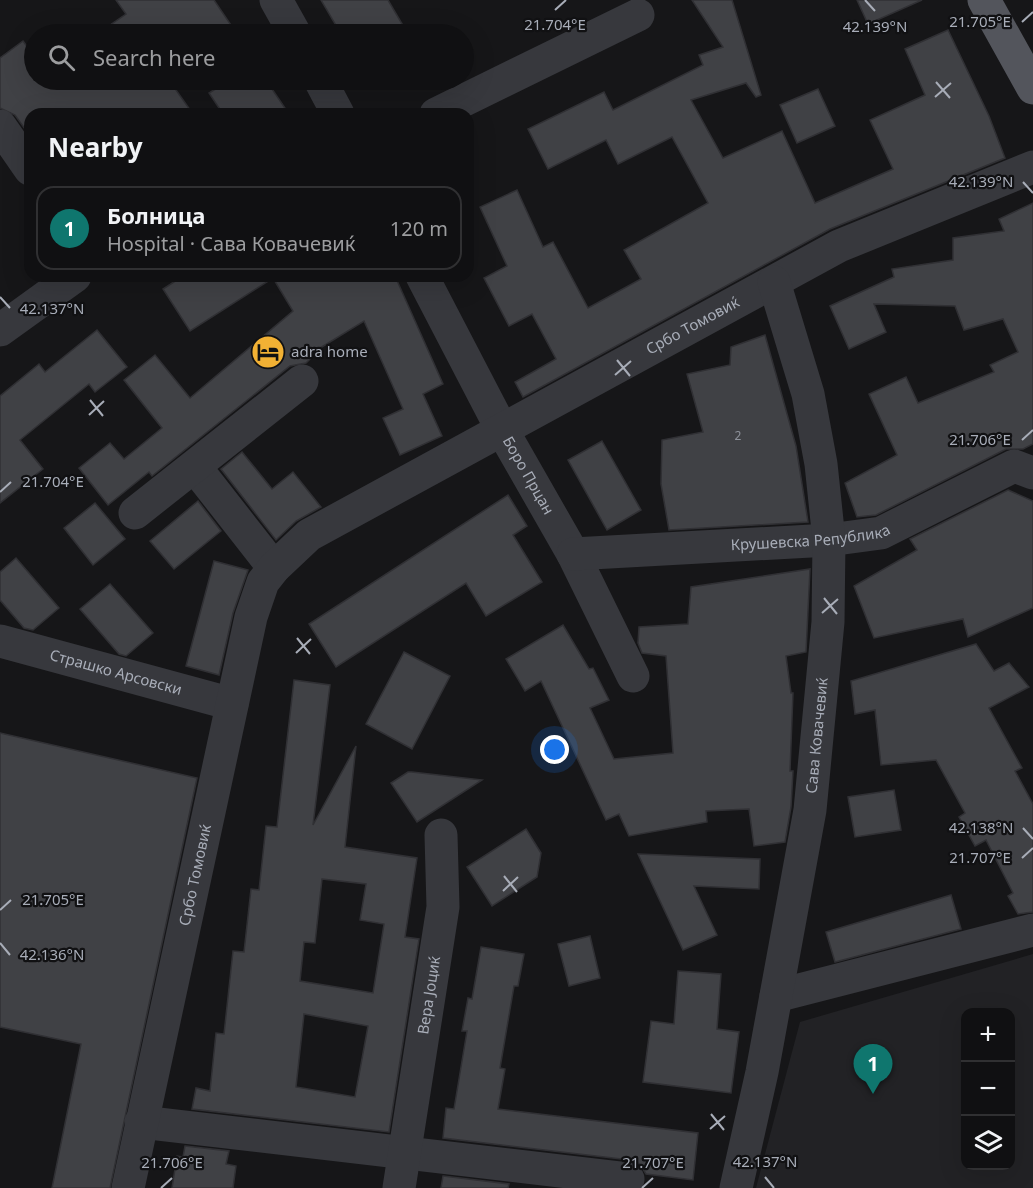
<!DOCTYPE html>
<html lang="en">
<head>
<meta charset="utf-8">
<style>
	body { margin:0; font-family:"Noto Sans",sans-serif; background:#1e1e20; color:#f1f3f6 }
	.controls { position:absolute; right:18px; bottom:18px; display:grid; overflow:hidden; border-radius:12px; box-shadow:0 6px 24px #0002 }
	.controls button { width:54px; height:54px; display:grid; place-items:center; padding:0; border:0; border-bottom:2px solid #303032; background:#101012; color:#f1f3f6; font:30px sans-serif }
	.you { position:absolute; left:555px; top:750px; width:21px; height:21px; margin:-15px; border:4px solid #fff; border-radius:50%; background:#1a73e8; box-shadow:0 0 0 9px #1a73e833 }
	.badge { display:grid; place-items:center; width:39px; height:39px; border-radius:50%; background:#0f766e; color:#fff; font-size:20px; font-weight:700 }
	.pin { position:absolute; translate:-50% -50px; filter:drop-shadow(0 2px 3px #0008) }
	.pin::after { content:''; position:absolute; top:32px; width:21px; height:18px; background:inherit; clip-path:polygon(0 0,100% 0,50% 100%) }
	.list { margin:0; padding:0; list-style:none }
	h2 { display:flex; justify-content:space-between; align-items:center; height:78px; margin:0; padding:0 24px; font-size:26px }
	h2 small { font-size:20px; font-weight:400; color:#9c9d9f }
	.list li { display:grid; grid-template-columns:39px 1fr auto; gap:18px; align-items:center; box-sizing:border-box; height:84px; margin:0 12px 12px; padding:0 12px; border:2px solid #303032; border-radius:18px }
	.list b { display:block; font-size:22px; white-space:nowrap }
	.list p { margin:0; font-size:20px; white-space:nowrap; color:#9c9d9f }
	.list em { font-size:20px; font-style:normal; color:#9c9d9f }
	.icon { flex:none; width:33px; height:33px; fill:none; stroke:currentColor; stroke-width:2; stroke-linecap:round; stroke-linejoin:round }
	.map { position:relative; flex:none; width:1033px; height:1188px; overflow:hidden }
	.search { position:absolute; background:#101012; box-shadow:0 6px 24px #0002; left:24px; top:24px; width:450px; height:66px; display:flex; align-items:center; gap:15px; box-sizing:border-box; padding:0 21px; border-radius:33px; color:#9c9d9f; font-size:22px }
	.panel { position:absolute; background:#101012; box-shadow:0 6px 24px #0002; left:24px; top:108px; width:450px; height:174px; border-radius:18px }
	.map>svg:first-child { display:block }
	.built { fill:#222225; fill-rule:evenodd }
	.building { fill:#404145; stroke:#303034; stroke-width:1.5; fill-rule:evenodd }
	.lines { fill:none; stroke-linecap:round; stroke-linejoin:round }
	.minor { stroke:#37383d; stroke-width:33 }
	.major { stroke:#53555c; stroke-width:33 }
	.ticks { fill:none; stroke:#a8adb8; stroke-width:2 }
	.labels { text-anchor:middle; stroke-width:4.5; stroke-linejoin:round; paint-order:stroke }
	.number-label { font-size:12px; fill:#8e929b }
	.street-label { font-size:15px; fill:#a8adb8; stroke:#111113 }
	.poi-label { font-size:15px; fill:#a8adb8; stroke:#111113; text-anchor:start }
	.ticks-label { font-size:15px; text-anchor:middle; fill:#a8adb8; stroke:#111113; stroke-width:4.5; stroke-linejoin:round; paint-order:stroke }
</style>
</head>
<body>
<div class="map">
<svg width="1033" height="1188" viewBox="0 0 1033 1188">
	<rect width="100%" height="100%" fill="#161618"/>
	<path class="built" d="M1033,954V1188H756L800,1022ZM966,1012H1010V1166H966Z"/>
	<g class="building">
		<path d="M116,0H214L237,34H97L126,14Z"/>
		<path d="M321,0H388L408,34H341Z"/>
		<path d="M692,0H732L761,95L756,97L746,83L691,100L723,158L782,131L815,203L893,169L870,120L925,95L905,49L948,30L989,116L1005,158L830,229L523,397L515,382L556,359L532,314L509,326L484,278L507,266L480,207L517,190L543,247L553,242L588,308L641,279L624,250L708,203L672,137L618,164L606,140L548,169L528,129L604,92L613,110L703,65L699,55L723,47Z"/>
		<path d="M857,0H922L868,24Z"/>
		<path d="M23,41L34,56V80H169L193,114H30V136L15,115L0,108V58Z"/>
		<path d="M230,80H266L289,114H223L209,93Z"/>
		<path d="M818,89L835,126L797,143L780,105Z"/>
		<path d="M1033,203V444L1023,449H1006L876,515L857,517L845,483L897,455L869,394L906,377L918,403L994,372L990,365L1018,352L1003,319L964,330L955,306L874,304L886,332L849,349L830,306L894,277L892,269L953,260V238L1004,231L999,219Z"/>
		<path d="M183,276H395L443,384L423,394L442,436L400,455L383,418L403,409L364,321L307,356L310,359L306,363L290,366L152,476L149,472L108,505L79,468L110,443L124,459L162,428L124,380L155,355L190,398L293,311L273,278L190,331L163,289Z"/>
		<path d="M97,330L127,367L95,392L89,384L20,440L43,469L0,503V396L39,364L45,372Z"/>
		<path d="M765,335L796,446L808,522L669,530L661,484L662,440L703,432L687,374L730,365L731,347Z"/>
		<path d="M602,441L641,510L607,530L568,460Z"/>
		<path d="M242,452L272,489L293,472L321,507L296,521L276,540L221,469Z"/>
		<path d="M1008,490L1033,501V608L968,637L963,619L874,638L854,586L917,550L910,539Z"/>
		<path d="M508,495L527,526L513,535L542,582L486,616L466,583L336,667L309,624Z"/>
		<path d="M198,501L221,531L174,569L150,541Z"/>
		<path d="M95,503L125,539L93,565L64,528Z"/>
		<path d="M16,558L59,608L33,630L24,628L0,600V572Z"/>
		<path d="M214,561L248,570L233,613L219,675L186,666Z"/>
		<path d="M810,569L806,652L786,656L791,693H793L790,771H793L791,807L785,842L754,846L749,809L706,811L707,822L629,836L619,814L606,820L541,681L525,691L506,659L563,625L589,669L593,668L609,700L590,708L614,759L673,753L666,656L642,653L638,643L639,627L688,624L691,587Z"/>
		<path d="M110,584L153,633L126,656L119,654L80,609Z"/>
		<path d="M976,644L994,671L1009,663L1029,687L989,708L1022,768L1015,771L1033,804V912L1018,914L1008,896L1013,893L986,840L975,846L959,817L965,813L936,760L881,765L875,710L855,714L851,681Z"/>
		<path d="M404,652L450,676L412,749L366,724Z"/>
		<path d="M294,680L330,685L313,825L356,746L345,847L417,858L405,937L419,939L389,1132L192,1109L196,1088L210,1091L216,1033L224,1034L233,951L244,952L251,889L259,890L266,826L277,827ZM322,879L366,884L360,920L384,924L373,993L300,981L304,942L315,943ZM304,1014L368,1026L355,1097L296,1087Z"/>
		<path d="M0,733L197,778L110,1188H52L81,1044L0,1027Z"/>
		<path d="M408,772H412L482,780L417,822L391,783Z"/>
		<path d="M894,790L901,830L855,837L848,797Z"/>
		<path d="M526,829L541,853L537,877L492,906L467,867Z"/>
		<path d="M638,854L760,859L759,889L694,886L717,935L683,950Z"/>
		<path d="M951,895L961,929L835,962L826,932Z"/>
		<path d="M590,936L600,978L569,986L558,944Z"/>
		<path d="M481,947L524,954L518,986H514L500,1068L505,1069L498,1109L698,1133L693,1180L646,1174L640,1164L630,1160L443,1138L446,1108L454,1109L467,1031H462L468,998L472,999Z"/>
		<path d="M678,971L721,974L717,1029L739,1032L731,1093L643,1082L651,1021L674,1024Z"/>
		<path d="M185,1146L229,1151L226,1164L236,1166L233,1188H172L177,1156L183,1157Z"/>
		<path d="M443,1176L509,1184L508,1188H441Z"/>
	</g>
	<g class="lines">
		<g class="minor">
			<path d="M276,0L295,34"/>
			<path d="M320,80L338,114"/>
			<path d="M436,114L638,15"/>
			<path d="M0,126L30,169"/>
			<path id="s1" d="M422,276L501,428L573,554L633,676"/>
			<path d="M0,330L75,276"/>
			<path d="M195,467L274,568"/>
			<path d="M135,513L302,381"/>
			<path id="s2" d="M573,554L829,540L881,533L1014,466L1033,473"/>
			<path id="s3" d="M0,641L232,704"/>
			<path d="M776,996L1033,930"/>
			<path d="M141,1122L628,1179"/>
			<path id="s4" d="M128,1188L251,617L263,582L274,568L309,535L839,246L1033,167"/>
			<path id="s5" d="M399,1188L443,907L441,835"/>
			<path id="s6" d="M736,1188L762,1072L810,810L828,622L829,540L821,464L808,394L774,282"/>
		</g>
		<path class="major" d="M984,0L1033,88"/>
	</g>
	<path class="ticks" d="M865,0L875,11M555,10L566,0M1022,22L1033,12M936,82L950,98M935,97L951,83M1023,182L1033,193M0,297L10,308M617,360L630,376M615,375L631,361M90,400L103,416M89,415L104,401M1022,440L1033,430M0,492L11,482M824,598L837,614M822,613L838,599M297,638L310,654M296,653L311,639M1023,828L1033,839M1022,858L1033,848M504,876L517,892M503,891L518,877M0,910L11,900M0,943L10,955M711,1114L724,1130M710,1129L725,1116M765,1177L774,1188M161,1188L172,1178M642,1188L653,1178"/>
	<defs>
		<symbol id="hotel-disc" viewBox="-11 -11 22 22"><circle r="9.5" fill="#f2b134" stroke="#111113"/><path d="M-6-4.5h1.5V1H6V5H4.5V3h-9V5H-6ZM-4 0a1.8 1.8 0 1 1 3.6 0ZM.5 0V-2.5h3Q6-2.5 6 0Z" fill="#111"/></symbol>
	</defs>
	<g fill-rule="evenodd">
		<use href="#hotel-disc" x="249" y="333" width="38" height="38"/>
	</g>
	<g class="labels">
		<g class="number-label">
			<text x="738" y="440">2</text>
		</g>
		<g class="street-label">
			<text dy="5" stroke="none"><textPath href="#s4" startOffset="1124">Србо Томовиќ</textPath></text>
			<text dy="5" stroke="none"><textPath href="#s1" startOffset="226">Боро Прцан</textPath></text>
			<text dy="5" stroke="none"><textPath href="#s2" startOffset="238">Крушевска Република</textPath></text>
			<text dy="5" stroke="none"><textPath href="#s3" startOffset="120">Страшко Арсовски</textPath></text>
			<text dy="5" stroke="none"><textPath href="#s6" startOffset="460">Сава Ковачевиќ</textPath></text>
			<text dy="5" stroke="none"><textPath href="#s4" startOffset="320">Србо Томовиќ</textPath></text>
			<text dy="5" stroke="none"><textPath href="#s5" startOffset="195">Вера Јоциќ</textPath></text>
		</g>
		<g class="poi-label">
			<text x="291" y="357">adra home</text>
		</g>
	</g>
	<g class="ticks-label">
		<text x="980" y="27">21.705°E</text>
		<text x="555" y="30">21.704°E</text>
		<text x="875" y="32">42.139°N</text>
		<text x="981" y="187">42.139°N</text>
		<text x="52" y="314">42.137°N</text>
		<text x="980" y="445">21.706°E</text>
		<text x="53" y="487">21.704°E</text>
		<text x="981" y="833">42.138°N</text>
		<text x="980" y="863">21.707°E</text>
		<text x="53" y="905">21.705°E</text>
		<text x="52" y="960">42.136°N</text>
		<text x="765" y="1167">42.137°N</text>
		<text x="172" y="1168">21.706°E</text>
		<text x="653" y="1168">21.707°E</text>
	</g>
</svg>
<div class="controls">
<button>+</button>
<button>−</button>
<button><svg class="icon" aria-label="layers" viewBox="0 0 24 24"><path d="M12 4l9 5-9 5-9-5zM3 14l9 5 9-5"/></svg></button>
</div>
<div class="you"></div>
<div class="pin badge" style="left:873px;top:1094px">1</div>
<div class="search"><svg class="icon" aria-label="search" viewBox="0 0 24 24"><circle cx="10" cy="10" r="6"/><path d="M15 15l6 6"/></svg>Search here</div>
<section class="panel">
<h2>Nearby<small></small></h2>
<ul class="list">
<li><span class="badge">1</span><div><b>Болница</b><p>Hospital · Сава Ковачевиќ</p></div><em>120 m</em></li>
</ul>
</section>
</div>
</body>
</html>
